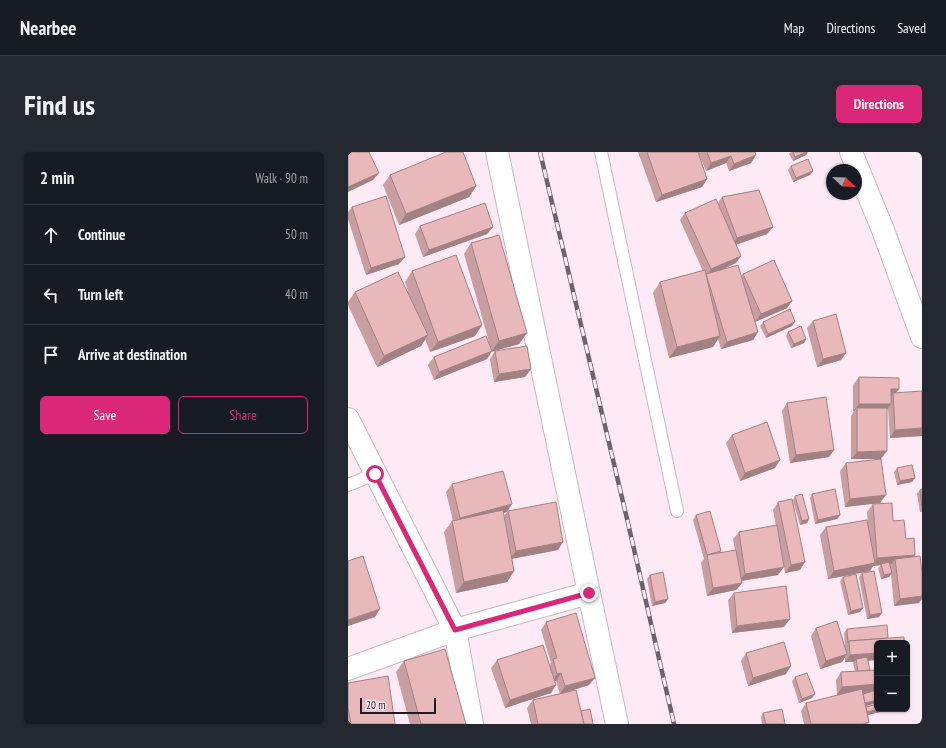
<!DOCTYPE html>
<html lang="en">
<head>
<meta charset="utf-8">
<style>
	body { margin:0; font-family:"PT Sans Narrow",sans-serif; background:#242831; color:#f1f3f6 }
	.controls { position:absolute; right:12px; bottom:12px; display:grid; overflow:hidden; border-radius:6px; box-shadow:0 1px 3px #0004 }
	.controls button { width:36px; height:36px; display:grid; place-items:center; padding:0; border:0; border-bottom:1px solid #363941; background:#171b24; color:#f1f3f6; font:20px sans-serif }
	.compass { position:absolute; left:478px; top:12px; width:36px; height:36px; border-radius:50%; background:#171b24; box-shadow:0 1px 3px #0004; rotate:113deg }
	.scale { position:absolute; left:12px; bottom:10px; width:76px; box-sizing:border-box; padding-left:4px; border:2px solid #211a1e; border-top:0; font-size:11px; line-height:14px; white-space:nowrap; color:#211a1e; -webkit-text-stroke:3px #fdeaf5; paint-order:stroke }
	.stop { position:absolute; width:12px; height:12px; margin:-9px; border:3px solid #db2777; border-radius:50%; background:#fff }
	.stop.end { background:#db2777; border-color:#fff; box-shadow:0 1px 4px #0008 }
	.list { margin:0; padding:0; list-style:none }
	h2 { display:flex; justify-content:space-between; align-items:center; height:52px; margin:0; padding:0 16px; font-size:17px }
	h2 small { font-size:13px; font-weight:400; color:#9ea1a6 }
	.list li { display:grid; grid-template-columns:26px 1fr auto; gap:12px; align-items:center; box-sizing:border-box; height:60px; padding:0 16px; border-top:1px solid #363941 }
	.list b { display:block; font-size:15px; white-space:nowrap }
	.list em { font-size:13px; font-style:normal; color:#9ea1a6 }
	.actions { display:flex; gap:8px; padding:12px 16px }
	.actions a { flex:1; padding:9px 0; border:1px solid #db2777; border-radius:6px; text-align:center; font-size:14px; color:#db2777 }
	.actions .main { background:#db2777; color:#fff }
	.icon { flex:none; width:22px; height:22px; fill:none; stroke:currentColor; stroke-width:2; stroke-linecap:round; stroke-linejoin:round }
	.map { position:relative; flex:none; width:574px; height:572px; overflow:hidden; border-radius:6px }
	header { display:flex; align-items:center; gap:24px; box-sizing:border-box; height:56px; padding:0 20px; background:#171b24; border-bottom:1px solid #363941 }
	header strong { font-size:19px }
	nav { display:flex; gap:22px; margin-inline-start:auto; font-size:14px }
	.intro { display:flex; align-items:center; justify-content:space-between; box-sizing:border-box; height:96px; padding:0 24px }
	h1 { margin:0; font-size:28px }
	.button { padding:10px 18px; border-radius:6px; background:#db2777; color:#fff; font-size:14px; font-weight:700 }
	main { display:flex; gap:24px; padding:0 24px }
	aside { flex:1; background:#171b24; border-radius:6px; box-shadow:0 1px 3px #0004 }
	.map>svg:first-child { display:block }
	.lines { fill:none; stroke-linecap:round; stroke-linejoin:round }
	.lane-casing { stroke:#cab8c3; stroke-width:14 }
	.street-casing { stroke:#cab8c3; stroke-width:24 }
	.lane { stroke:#fff; stroke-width:12 }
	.street { stroke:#fff; stroke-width:22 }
	.rail-casing { stroke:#6e6369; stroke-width:4.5 }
	.rail { stroke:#fdeaf5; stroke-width:3; stroke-dasharray:9; stroke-linecap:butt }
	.wall { fill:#c89ea1; fill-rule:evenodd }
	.shaded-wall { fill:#a38183 }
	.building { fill:#e9b8bb; stroke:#a38183 }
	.route { stroke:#db2777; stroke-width:5 }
</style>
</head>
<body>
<header>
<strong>Nearbee</strong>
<nav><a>Map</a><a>Directions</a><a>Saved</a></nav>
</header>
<div class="intro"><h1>Find us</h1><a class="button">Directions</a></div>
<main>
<aside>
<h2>2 min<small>Walk · 90 m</small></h2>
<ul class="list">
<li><svg class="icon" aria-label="ahead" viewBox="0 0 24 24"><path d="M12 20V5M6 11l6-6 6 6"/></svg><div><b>Continue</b></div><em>50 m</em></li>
<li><svg class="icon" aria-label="left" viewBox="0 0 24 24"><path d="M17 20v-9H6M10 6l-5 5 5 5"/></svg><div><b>Turn left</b></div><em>40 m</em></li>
<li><svg class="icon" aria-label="arrive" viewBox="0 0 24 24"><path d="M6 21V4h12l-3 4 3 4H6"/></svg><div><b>Arrive at destination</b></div></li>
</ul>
<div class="actions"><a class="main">Save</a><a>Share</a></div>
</aside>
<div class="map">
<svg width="574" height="572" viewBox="0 0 574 572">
	<rect width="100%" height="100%" fill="#fdeaf5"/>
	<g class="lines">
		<defs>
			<g id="lane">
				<path d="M253,0L329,359"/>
				<path d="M0,333L27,322"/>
			</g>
			<g id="street">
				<path d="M149,0L241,441L269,572"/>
				<path d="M503,0L535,78L574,185"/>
				<path d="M0,267L107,478L124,572"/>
				<path d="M0,517L107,478L241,441"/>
			</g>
		</defs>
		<use href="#lane" class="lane-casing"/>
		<use href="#street" class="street-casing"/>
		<use href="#lane" class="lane"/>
		<use href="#street" class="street"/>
		<defs>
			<path id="rail" d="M192,0L280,371L326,572"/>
		</defs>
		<use href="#rail" class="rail-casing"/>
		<use href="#rail" class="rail"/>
	</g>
	<g class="wall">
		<path d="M290,0H350L359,27L354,35L308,50Z"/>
		<path d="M350,0H407L408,3L403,11L381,19L378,11L358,19Z"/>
		<path d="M443,0H460L458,3L445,9L441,2Z"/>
		<path d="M443,14L465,19L462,23L445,30L440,18Z"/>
		<path d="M42,23L128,34L121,45L51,73L35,33Z"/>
		<path d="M374,45L419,82L388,93V111L375,117L393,124L395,122L444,149L439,156L407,170L410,180L405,188L373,197L370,187L365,195L321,206L305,141L312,130L355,119L332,68L337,61L370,51Z"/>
		<path d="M4,55L51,112L18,123L0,67V60Z"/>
		<path d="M72,74L145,75L139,82L75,105L67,82Z"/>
		<path d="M123,91L179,181L171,192L143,200L139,207L86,228L80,213L86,205L141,190L116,102Z"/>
		<path d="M64,119L134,173L127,184L82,200L77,187L73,194L29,215L0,153V150L7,140L60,139L57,130Z"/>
		<path d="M465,169L493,208L469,215L459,176Z"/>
		<path d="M415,170L444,174L418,186L412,174Z"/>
		<path d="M440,180L458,187L456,191L443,196L438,184Z"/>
		<path d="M147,199L183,217L177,225L146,230L142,207Z"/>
		<path d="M511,225L548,241L574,284L542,286L540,256L539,258L533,307L532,351L497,355L492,319L498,311L532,307H503V264L506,259H505V233Z"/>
		<path d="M439,251L486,298L481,305L442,311L434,259Z"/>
		<path d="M384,283L432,308L427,316L392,329L378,291Z"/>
		<path d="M549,316L567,326L564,330L549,333L546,320Z"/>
		<path d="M104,332L159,360L155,361L156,364L160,359L210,398L164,407L166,419L159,430L108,441L96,380L104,369H105L98,340Z"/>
		<path d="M574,337V360H572L569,342L572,338Z"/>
		<path d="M464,342L492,363L489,367L467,372L462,346Z"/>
		<path d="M447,344L461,367L459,371L452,373L445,349L452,418L437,421L433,399L430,423L394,429V431L388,438L359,444L353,411L356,407L345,368L348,363L373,399V401L387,398L385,387L391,380L428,374L425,358L430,350L445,348Z"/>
		<path d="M525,352L545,369L558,387L567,403L566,405L571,451L546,454L543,422L541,425L533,427L530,416L533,413L525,414L522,419L480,427L472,383L478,375L520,377L519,360Z"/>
		<path d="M514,421L534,461L531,465L519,467L511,425Z"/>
		<path d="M302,423L320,447L317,451L304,454L299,427Z"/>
		<path d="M495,425L515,456L512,460L500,463L492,429Z"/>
		<path d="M386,441L436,475L384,481L380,448Z"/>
		<path d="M198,470L241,533L219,540L233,559L245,572H183L179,556L185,548L212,542L208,529H207L203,541L157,556L143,516L149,508L202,513L203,511L193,478Z"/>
		<path d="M468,476L497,495L496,481L499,477L529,491V508L520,509L529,551L518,554V555L536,559L520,563L521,570L520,572H456L453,559L458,551L489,543L488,528L493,520L507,519L505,511L506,510H497V505L494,510L472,517L463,484ZM523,540L515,542L514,541Z"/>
		<path d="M398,501L438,522L400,534L393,509Z"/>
		<path d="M56,509L118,572H62L48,520Z"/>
		<path d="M447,525L467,542L464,546L451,551L444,529Z"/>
		<path d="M0,531L47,572H0Z"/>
		<path d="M415,561L437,572H414L413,565Z"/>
	</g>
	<g class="shaded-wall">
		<path d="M458,0H460L458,3L445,9L447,5Z"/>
		<path d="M408,3L403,11L381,19L386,12Z"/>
		<path d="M383,4L378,11L358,19L363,11Z"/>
		<path d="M465,19L462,23L445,30L448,26Z"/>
		<path d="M31,21L25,28L0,40V35Z"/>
		<path d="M359,27L354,35L308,50L314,43Z"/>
		<path d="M128,34L121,45L51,73L58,62Z"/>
		<path d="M145,75L139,82L75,105L81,98Z"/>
		<path d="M425,75L419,82L383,94L389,86Z"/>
		<path d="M393,104L388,111L359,124V123L363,117Z"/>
		<path d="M57,105L51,112L18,123L23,116Z"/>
		<path d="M444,149L439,156L407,170L413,162Z"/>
		<path d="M447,170L444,174L418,186L420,182Z"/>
		<path d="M134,173L127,184L82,200L90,190Z"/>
		<path d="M410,180L405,188L373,197L379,190Z"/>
		<path d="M179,181L171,192L143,200L151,189Z"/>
		<path d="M80,183L73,194L29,215L36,204Z"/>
		<path d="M372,184L365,195L321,206L329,195Z"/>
		<path d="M458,187L456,191L443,196L446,192Z"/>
		<path d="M144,199L139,207L86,228L91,220Z"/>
		<path d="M498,201L493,208L469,215L475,207Z"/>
		<path d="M183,217L177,225L146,230L151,222Z"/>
		<path d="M543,237H551L546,244L545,241L543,244Z"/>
		<path d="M511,252H543L537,260L509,256L506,259H505Z"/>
		<path d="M574,276V284L542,286L547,278Z"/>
		<path d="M486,298L481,305L442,311L448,303Z"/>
		<path d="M539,299L533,307H503L509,300Z"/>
		<path d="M432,308L427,316L392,329L397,321Z"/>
		<path d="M567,326L564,330L549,333L552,329Z"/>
		<path d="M538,343L532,351L497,355L502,347Z"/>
		<path d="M164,352L159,360L107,374L112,366Z"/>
		<path d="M492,363L489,367L467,372L470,368Z"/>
		<path d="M461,367L459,371L452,373L454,369Z"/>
		<path d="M215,390L210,398L162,407L168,399Z"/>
		<path d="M567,403L562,411L547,407L544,412L525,414L522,419L480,427L486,419L525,411L529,406Z"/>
		<path d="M457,410L452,418L437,421L443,413Z"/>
		<path d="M436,415L430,423L391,429L397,422Z"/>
		<path d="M166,419L159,430L108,441L116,430Z"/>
		<path d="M544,421L541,425L533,427L536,423Z"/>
		<path d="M394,431L388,438L359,444L365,436Z"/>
		<path d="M574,444V447L571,451L546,454L552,447Z"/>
		<path d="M320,447L317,451L304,454L307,450Z"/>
		<path d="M515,456L512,460L500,463L503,459Z"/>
		<path d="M32,457L27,465L0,474V468Z"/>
		<path d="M534,461L531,465L519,467L522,463Z"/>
		<path d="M442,467L436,475L384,481L389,474Z"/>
		<path d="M529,501V508L508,509V507L506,510H497L502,503Z"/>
		<path d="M499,502L494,510L472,517L478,509Z"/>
		<path d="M443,514L438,522L400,534L405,526Z"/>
		<path d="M213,521L208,529L204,530L209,522Z"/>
		<path d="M247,526L241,533L212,542L217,534Z"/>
		<path d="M529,532V540L489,543L494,535Z"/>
		<path d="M208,533L203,541L157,556L162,548Z"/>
		<path d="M467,542L464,546L451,551L454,547Z"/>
		<path d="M529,548V551L514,555L517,551Z"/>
		<path d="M530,557H537L536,559L515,564L518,560Z"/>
	</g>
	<g class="building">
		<path d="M0,0H21L31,21L0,35Z"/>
		<path d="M98,0H115L128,34L58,62L42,23Z"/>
		<path d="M299,0H350L359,27L314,43Z"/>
		<path d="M359,0H407L408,3L386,12L383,4L363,11Z"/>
		<path d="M445,0H458L447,5Z"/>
		<path d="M460,7L465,19L448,26L443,14Z"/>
		<path d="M411,38L425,75L389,86L374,45Z"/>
		<path d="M38,44L57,105L23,116L4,55Z"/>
		<path d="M368,47L393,104L363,117L337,61Z"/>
		<path d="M137,51L145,75L81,98L72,74Z"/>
		<path d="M151,83L179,181L151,189L123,91Z"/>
		<path d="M108,103L134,173L90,190L64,119Z"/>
		<path d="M426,108L444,149L413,162L395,122Z"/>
		<path d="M390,113L410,180L379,190L358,122Z"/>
		<path d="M357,118L372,184L329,195L312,130Z"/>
		<path d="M50,120L80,183L36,204L7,140Z"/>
		<path d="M442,157L447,170L420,182L415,170Z"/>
		<path d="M488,162L498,201L475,207L465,169Z"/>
		<path d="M453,174L458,187L446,192L440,180Z"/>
		<path d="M138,184L144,199L91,220L86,205Z"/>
		<path d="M179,194L183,217L151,222L147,199Z"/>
		<path d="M511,225L551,226V237H543V252H511Z"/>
		<path d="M574,239V276L547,278L545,241Z"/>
		<path d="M478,245L486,298L448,303L439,251Z"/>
		<path d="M509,256H539V299L509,300Z"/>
		<path d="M419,270L432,308L397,321L384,283Z"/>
		<path d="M533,307L538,343L502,347L498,311Z"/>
		<path d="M564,313L567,326L552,329L549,316Z"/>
		<path d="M155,319L164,352L112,366L104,332Z"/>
		<path d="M487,337L492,363L470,368L464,342Z"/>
		<path d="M574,337V354L572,338Z"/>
		<path d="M454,342L461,367L454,369L447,344Z"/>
		<path d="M444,347L457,410L443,413L430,350Z"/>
		<path d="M208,350L215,390L168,399L160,359Z"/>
		<path d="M544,351L545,369L556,368L558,387L566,386L567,403L529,406L525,352Z"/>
		<path d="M155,358L166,419L116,430L104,369Z"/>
		<path d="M362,359L373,399L359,403L348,363Z"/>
		<path d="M519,368L527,411L486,419L478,375Z"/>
		<path d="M429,373L436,415L397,422L391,380Z"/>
		<path d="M388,398L394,431L365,436L359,403Z"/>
		<path d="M15,404L32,457L0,468V409Z"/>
		<path d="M572,404L574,420V444L552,447L547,407Z"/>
		<path d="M541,410L544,421L536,423L533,412Z"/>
		<path d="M526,419L534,461L522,463L514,421Z"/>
		<path d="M315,420L320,447L307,450L302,423Z"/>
		<path d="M508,422L515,456L503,459L495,425Z"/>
		<path d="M438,434L442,467L389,474L386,441Z"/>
		<path d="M228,461L247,526L217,534L213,521L209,522L205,507L209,506L198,470Z"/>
		<path d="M489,469L499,502L478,509L468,476Z"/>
		<path d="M539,473L540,486L501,489L500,491L499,477Z"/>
		<path d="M556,485V491H529V501L502,503L501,489Z"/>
		<path d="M436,490L443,514L405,526L398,501Z"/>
		<path d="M195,493L208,533L162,548L149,508Z"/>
		<path d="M97,497L118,572H73L56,509Z"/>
		<path d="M519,505L522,518L510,519L508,507Z"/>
		<path d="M529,518V532L494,535L493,520Z"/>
		<path d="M459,521L467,542L454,547L447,525Z"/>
		<path d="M40,524L47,572H3L0,555V531Z"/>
		<path d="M514,537L521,570L515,572H463L458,551Z"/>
		<path d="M228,538L236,572H190L185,548Z"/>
		<path d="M529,538V548L517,551L515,542Z"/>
		<path d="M529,552V557H530L519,560L518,555Z"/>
		<path d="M242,557L245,572H236L233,559Z"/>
		<path d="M434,557L437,572H418L415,561Z"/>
	</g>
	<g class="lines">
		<path class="route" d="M27,322L107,478L241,441"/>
	</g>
</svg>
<div class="controls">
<button>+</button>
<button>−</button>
</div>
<svg class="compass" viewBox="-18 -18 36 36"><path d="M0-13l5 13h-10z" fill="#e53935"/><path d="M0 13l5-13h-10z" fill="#9ea1a6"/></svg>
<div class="scale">20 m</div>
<div class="stop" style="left:27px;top:322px"></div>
<div class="stop end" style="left:241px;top:441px"></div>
</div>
</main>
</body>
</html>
